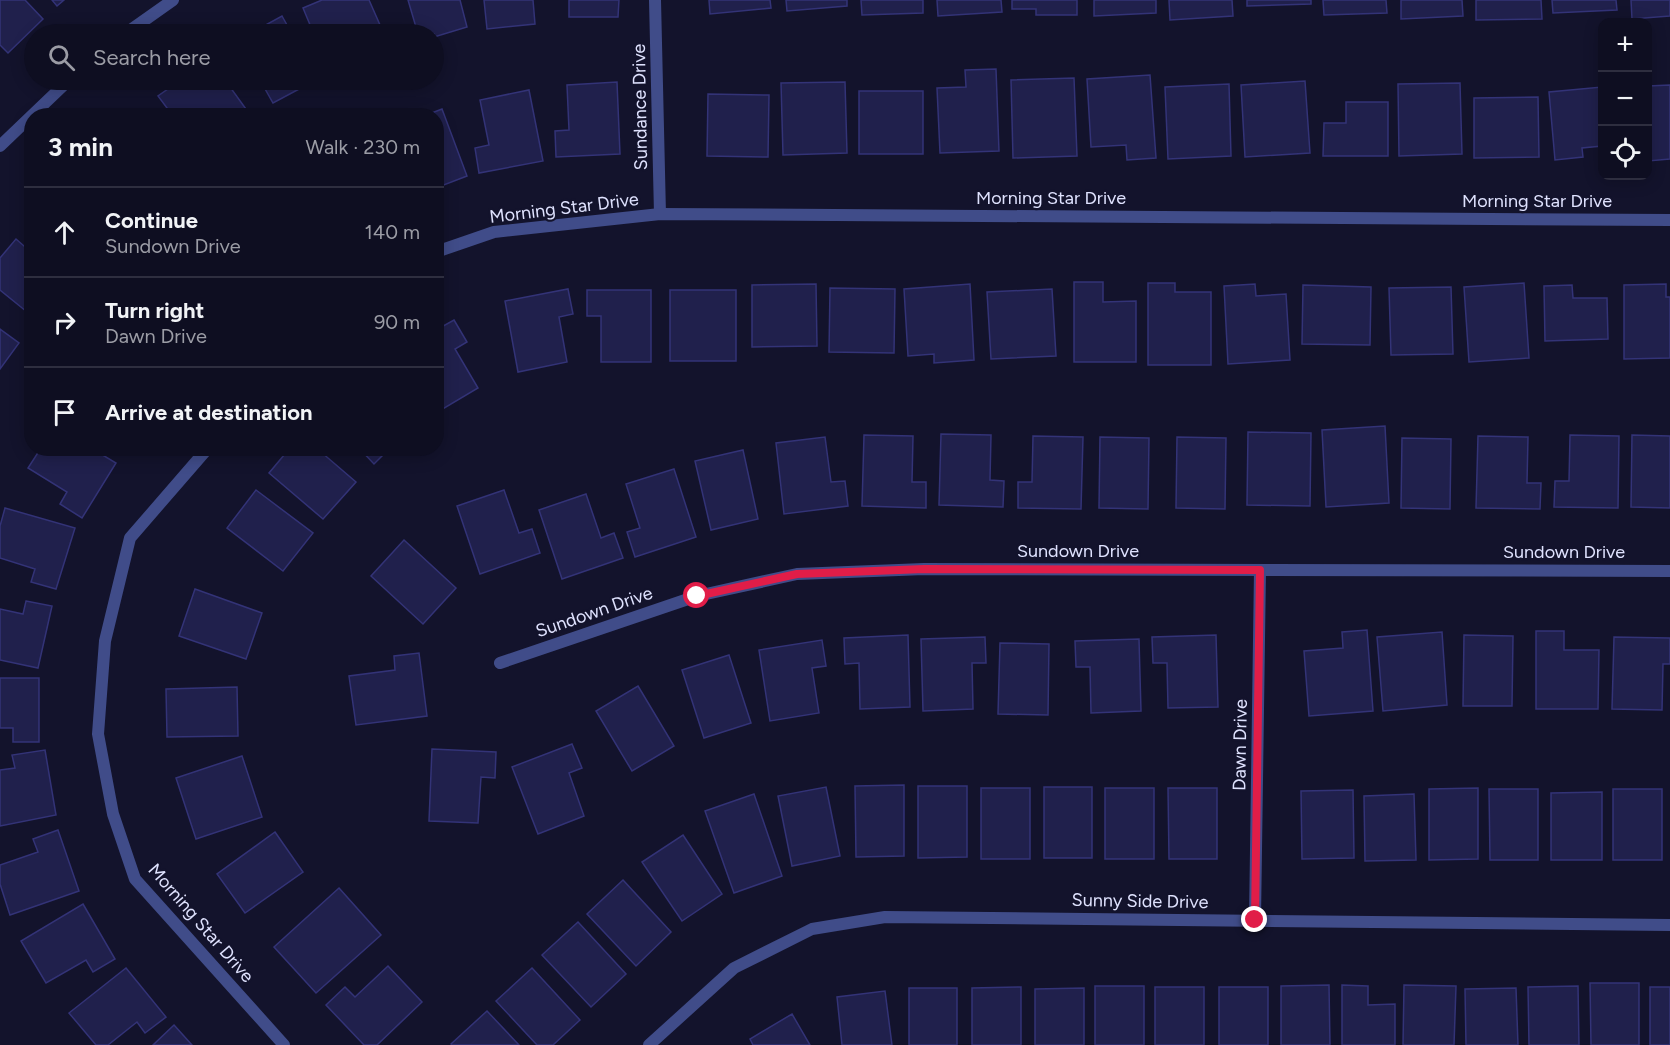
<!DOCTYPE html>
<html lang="en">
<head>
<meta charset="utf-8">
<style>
	body { margin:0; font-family:Figtree,sans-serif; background:#1c1c2e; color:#f1f3f6 }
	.controls { position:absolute; right:18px; top:18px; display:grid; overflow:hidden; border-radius:12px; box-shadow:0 3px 15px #0003 }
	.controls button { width:54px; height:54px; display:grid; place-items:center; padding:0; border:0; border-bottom:2px solid #2e2e3f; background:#0e0e21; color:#f1f3f6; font:30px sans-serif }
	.stop { position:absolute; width:18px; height:18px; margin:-14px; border:4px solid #e11d48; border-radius:50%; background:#fff }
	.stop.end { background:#e11d48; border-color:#fff; box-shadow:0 2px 6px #0008 }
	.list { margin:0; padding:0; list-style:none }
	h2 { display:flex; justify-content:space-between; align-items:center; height:78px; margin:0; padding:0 24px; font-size:26px }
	h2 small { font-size:20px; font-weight:400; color:#9b9ca5 }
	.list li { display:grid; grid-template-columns:39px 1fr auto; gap:18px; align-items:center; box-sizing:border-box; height:90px; padding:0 24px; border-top:2px solid #2e2e3f }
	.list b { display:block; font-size:22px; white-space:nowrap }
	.list p { margin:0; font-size:20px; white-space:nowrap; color:#9b9ca5 }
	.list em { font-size:20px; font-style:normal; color:#9b9ca5 }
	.icon { flex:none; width:33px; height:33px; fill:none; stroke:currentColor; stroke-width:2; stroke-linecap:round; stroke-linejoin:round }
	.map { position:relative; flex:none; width:1670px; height:1045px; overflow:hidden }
	.search { position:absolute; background:#0e0e21; box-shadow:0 3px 15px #0003; left:24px; top:24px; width:420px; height:66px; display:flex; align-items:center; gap:15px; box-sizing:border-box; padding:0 21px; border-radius:33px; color:#9b9ca5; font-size:22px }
	.panel { position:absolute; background:#0e0e21; box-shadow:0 3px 15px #0003; left:24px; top:108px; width:420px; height:348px; border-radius:24px }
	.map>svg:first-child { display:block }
	.building { fill:#20204c; stroke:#337; stroke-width:1.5 }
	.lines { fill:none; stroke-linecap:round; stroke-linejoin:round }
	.minor { stroke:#404c89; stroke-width:12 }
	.route { stroke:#e11d48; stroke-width:8 }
	.labels { text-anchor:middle; stroke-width:4.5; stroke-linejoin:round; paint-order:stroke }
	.street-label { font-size:18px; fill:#dfe2fe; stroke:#13132c }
</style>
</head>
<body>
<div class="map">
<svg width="1670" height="1045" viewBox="0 0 1670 1045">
	<rect width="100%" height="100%" fill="#13132c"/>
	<g class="building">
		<path d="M0,0H25L43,19L8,53L0,45Z"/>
		<path d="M52,0H64L57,6Z"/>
		<path d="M322,0H369L384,34H330L326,26L313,32L303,8Z"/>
		<path d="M408,0H460L467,27L434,37V34H418Z"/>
		<path d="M484,0H533L535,24L487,29Z"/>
		<path d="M569,0H619L618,17H569Z"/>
		<path d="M709,0H770L771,8L710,14Z"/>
		<path d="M786,0H847V6L787,11Z"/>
		<path d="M861,0H923V13L862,15Z"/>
		<path d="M937,0H1001L1002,12L938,16Z"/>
		<path d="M1012,0H1077V15H1036V9H1012Z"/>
		<path d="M1094,0H1156V13L1094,16Z"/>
		<path d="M1169,0H1232L1233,16L1170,20Z"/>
		<path d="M1247,0H1311V4L1247,6Z"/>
		<path d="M1323,0H1386L1387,13L1324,15Z"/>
		<path d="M1401,0H1462L1463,16L1401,19Z"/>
		<path d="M1476,0H1541L1542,19L1476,20Z"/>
		<path d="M1552,0H1616L1617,10L1553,13Z"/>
		<path d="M1631,0H1670V16L1632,19Z"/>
		<path d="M282,16L292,34H249Z"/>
		<path d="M996,69L999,151L940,153L937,88L966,87L965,70Z"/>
		<path d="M1150,75L1156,158L1127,160L1126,145L1091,147L1087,79Z"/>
		<path d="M1074,78L1077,156L1013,158L1011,80Z"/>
		<path d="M181,80H225L251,116H190L185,109L173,116L158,96Z"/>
		<path d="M260,80H316L273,103Z"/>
		<path d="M1305,81L1310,153L1245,157L1241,85Z"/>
		<path d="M617,82L620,154L556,157L555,131L569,130L567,85Z"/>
		<path d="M845,82L847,153L783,155L781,83Z"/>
		<path d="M1460,83L1462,154L1399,156L1398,84Z"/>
		<path d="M1229,84L1231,156L1168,159L1165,87Z"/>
		<path d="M1670,85V159L1648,161V86Z"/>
		<path d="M1602,87V146L1582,148L1583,157L1555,160L1549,92Z"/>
		<path d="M529,90L543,161L479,173L475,148L489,145L480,100Z"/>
		<rect x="859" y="91" width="64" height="63"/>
		<path d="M708,94L769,95L768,157L707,156Z"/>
		<path d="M1538,97L1539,157L1474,158V98Z"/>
		<path d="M1346,102H1388V156H1323L1324,123H1346Z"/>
		<path d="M442,109L467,176L436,188V116H424Z"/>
		<path d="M16,239L32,253V316L0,290V258Z"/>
		<path d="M1074,282H1103V302L1136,301V362H1074Z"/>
		<path d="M1148,283H1175V292H1211V365H1148Z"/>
		<path d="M1524,283L1529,358L1469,362L1464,287Z"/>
		<path d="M816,284L817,346L752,347V285Z"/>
		<path d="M970,284L974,360L934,363V354L908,356L904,289Z"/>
		<path d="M1255,284L1256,296L1286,294L1290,360L1228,364L1224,286Z"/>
		<path d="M1666,284V297H1670V358L1624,359V285Z"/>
		<path d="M1303,285L1371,287L1370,345L1302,344Z"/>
		<path d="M1572,285L1573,298H1607L1608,339L1545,341L1544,286Z"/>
		<path d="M1451,287L1453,354L1391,355L1389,288Z"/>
		<path d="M830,288L895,289L894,353L829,352Z"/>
		<path d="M568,289L573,314L559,317L567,362L518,372L505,301Z"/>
		<path d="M1052,289L1056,356L991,359L987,292Z"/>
		<path d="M587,290H651V362H601V316H587Z"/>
		<rect x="670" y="290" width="66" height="71"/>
		<path d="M454,320L467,342L455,349L478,388L436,413V330Z"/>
		<path d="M0,329L19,343L0,369Z"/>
		<path d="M1385,426L1389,503L1326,507L1322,430Z"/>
		<path d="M1248,432L1311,433L1310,506L1247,505Z"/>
		<path d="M941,434L991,435L990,480L1004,481L1003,507L939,505Z"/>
		<path d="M864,435L913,436L912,482H926V508L862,506Z"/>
		<path d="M1570,435L1619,436L1618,508L1554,507L1555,481H1569Z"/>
		<path d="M1632,435L1670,436V508L1631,507Z"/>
		<path d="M1033,436L1083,437L1081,509L1018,508V482H1032Z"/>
		<path d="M1478,436L1528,437L1527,483H1541L1540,509L1476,508Z"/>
		<path d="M825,437L831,482L845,481L848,506L784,514L776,443Z"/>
		<path d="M1100,437L1149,438L1148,509L1099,508Z"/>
		<path d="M1177,437L1226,438L1225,509L1176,508Z"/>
		<path d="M1402,438L1451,439L1450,509L1401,508Z"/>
		<path d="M41,448H91L116,463L82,518L60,504L67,492L28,468Z"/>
		<path d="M290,448H324L321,452L356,482L323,519L269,473Z"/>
		<path d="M359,448H390L374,464Z"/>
		<path d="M743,450L758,519L711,530L695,461Z"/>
		<path d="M674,469L696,537L635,557L627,532L640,528L626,484Z"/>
		<path d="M256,490L313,533L283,571L227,528Z"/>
		<path d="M504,490L519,533L532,529L540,553L480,574L457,506Z"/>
		<path d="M586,494L601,538L614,533L623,558L562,579L539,510Z"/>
		<path d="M5,508L75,528L56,589L31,582L35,569L0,558V526Z"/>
		<path d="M404,540L456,588L423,624L371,576Z"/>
		<path d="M195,589L262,613L246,659L179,636Z"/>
		<path d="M26,601L52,606L38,668L0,660V609L23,614Z"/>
		<path d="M1367,630L1373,711L1309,716L1304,651L1343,648L1342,632Z"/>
		<path d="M1536,631H1564V650H1599L1598,709H1536Z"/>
		<path d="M1442,632L1447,705L1383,711L1377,637Z"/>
		<path d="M908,635L910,707L860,709L859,663L845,664L844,638Z"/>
		<path d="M1216,635L1218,707L1168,708L1167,663H1153L1152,637Z"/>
		<path d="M1464,635L1513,636L1512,706H1463Z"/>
		<path d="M985,637L986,663H972L973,709L923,711L921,639Z"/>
		<path d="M1614,637L1670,638V664H1663L1662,710L1612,709Z"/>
		<path d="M1139,639L1141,711L1091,713L1090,667H1076L1075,641Z"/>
		<path d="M822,640L826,666L812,668L819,713L770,721L759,650Z"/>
		<path d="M1000,643L1049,644L1048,715L998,714Z"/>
		<path d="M419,653L427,716L356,725L349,676L395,670L394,656Z"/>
		<path d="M729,655L751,723L704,738L682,670Z"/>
		<path d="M0,678H39V742H13V728H0Z"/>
		<path d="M638,686L674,746L632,771L596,711Z"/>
		<path d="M237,687L238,736L167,737L166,689Z"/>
		<path d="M572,744L582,768L569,773L584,816L538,834L512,767Z"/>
		<path d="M432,749L496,752L495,778L481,777L478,823L429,821Z"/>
		<path d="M45,750L56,815L0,826V770L15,768L12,755Z"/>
		<path d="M242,756L262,817L196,839L176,778Z"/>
		<path d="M904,785V856L856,857L855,786Z"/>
		<path d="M918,786H967V857L918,858Z"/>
		<path d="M826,787L840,856L792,866L778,796Z"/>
		<rect x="1044" y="787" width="48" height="71"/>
		<rect x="981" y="788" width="49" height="71"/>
		<rect x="1105" y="788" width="49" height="71"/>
		<path d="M1168,788H1217V859H1169Z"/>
		<path d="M1478,788V859L1429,860V789Z"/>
		<path d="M1489,789H1538V860H1490Z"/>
		<rect x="1613" y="789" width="49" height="71"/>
		<path d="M1353,790L1354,858L1302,859L1301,791Z"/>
		<path d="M1602,792V860H1551V793Z"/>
		<path d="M754,794L782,876L734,893L705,811Z"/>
		<path d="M1414,794L1416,860L1365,861L1364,796Z"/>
		<path d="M58,830L79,891L10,915L0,884V865L38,852L33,839Z"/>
		<path d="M275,832L303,872L245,913L217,874Z"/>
		<path d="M683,835L722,894L682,921L642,862Z"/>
		<path d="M623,880L671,932L636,966L587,914Z"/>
		<path d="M339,888L381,935L316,993L274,947Z"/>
		<path d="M83,904L115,959L93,972L86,960L46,983L21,941Z"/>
		<path d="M578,922L626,974L591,1007L542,955Z"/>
		<path d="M388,966L422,1002L377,1045H364L326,1005L345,987L355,997Z"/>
		<path d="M126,968L166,1017L145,1033L137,1022L108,1045H96L69,1013Z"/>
		<path d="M532,968L580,1020L553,1045H537L496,1001Z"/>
		<path d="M1590,983H1639V1045H1591Z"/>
		<path d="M1329,985L1330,1045H1281V986Z"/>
		<path d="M1342,985L1368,986V1005L1395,1004V1045H1342Z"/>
		<path d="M1404,985L1456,986L1454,1045H1403Z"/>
		<rect x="1095" y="986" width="49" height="59"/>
		<path d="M1578,986L1579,1045H1529L1528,987Z"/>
		<path d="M1021,987V1045H972V988Z"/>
		<rect x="1155" y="987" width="49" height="58"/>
		<rect x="1219" y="987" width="49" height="58"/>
		<rect x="1650" y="987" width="20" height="58"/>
		<rect x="909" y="988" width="48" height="57"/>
		<path d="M1084,988V1045H1035V989Z"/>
		<path d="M1516,988L1518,1045H1466L1465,989Z"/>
		<path d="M885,991L892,1045H842L837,997Z"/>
		<path d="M487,1011L519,1045H452L451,1044Z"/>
		<path d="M792,1014L810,1045H753L750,1039Z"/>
		<path d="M174,1025L192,1045H153Z"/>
	</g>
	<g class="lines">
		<g class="minor">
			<path d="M655,0L660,214"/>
			<path d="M125,34L173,0"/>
			<path d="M0,146L69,80"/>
			<path d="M436,252L494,232L660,214L1670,220"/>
			<path d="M208,448L130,538L105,641L98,734L113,814L135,879L284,1045"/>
			<path d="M500,663L697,596L797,574L924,569L1670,571"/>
			<path d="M1255,920L1260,570"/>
			<path d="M649,1045L734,968L812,929L885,917L1670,925"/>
		</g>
	</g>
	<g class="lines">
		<path class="route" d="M697,596L797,574L924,569L1260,570L1255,920"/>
	</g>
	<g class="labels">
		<g class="street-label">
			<text transform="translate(640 107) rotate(-91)" y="6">Sundance Drive</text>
			<text x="1051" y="204">Morning Star Drive</text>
			<text x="1537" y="207">Morning Star Drive</text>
			<text transform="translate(564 208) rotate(-7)" y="6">Morning Star Drive</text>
			<text x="1078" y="557">Sundown Drive</text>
			<text x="1564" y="558">Sundown Drive</text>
			<text transform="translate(594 612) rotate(-19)" y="6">Sundown Drive</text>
			<text transform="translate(1240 745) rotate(-89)" y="6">Dawn Drive</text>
			<text transform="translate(1140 901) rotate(1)" y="6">Sunny Side Drive</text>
			<text transform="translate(201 923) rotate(49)" y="6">Morning Star Drive</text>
		</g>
	</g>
</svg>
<div class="controls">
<button>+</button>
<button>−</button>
<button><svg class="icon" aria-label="locate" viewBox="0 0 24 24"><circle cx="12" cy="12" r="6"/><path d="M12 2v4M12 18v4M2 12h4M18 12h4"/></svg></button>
</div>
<div class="stop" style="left:697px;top:596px"></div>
<div class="stop end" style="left:1255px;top:920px"></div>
<div class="search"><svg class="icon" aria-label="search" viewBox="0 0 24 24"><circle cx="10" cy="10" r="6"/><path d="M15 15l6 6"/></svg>Search here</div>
<section class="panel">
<h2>3 min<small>Walk · 230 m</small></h2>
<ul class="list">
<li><svg class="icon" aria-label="ahead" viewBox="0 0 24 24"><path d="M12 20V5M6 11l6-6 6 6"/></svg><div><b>Continue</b><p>Sundown Drive</p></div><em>140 m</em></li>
<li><svg class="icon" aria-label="right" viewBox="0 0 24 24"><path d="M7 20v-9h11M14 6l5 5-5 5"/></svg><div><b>Turn right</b><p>Dawn Drive</p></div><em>90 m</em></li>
<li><svg class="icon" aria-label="arrive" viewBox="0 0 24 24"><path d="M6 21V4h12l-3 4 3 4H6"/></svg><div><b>Arrive at destination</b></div></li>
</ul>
</section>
</div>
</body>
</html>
